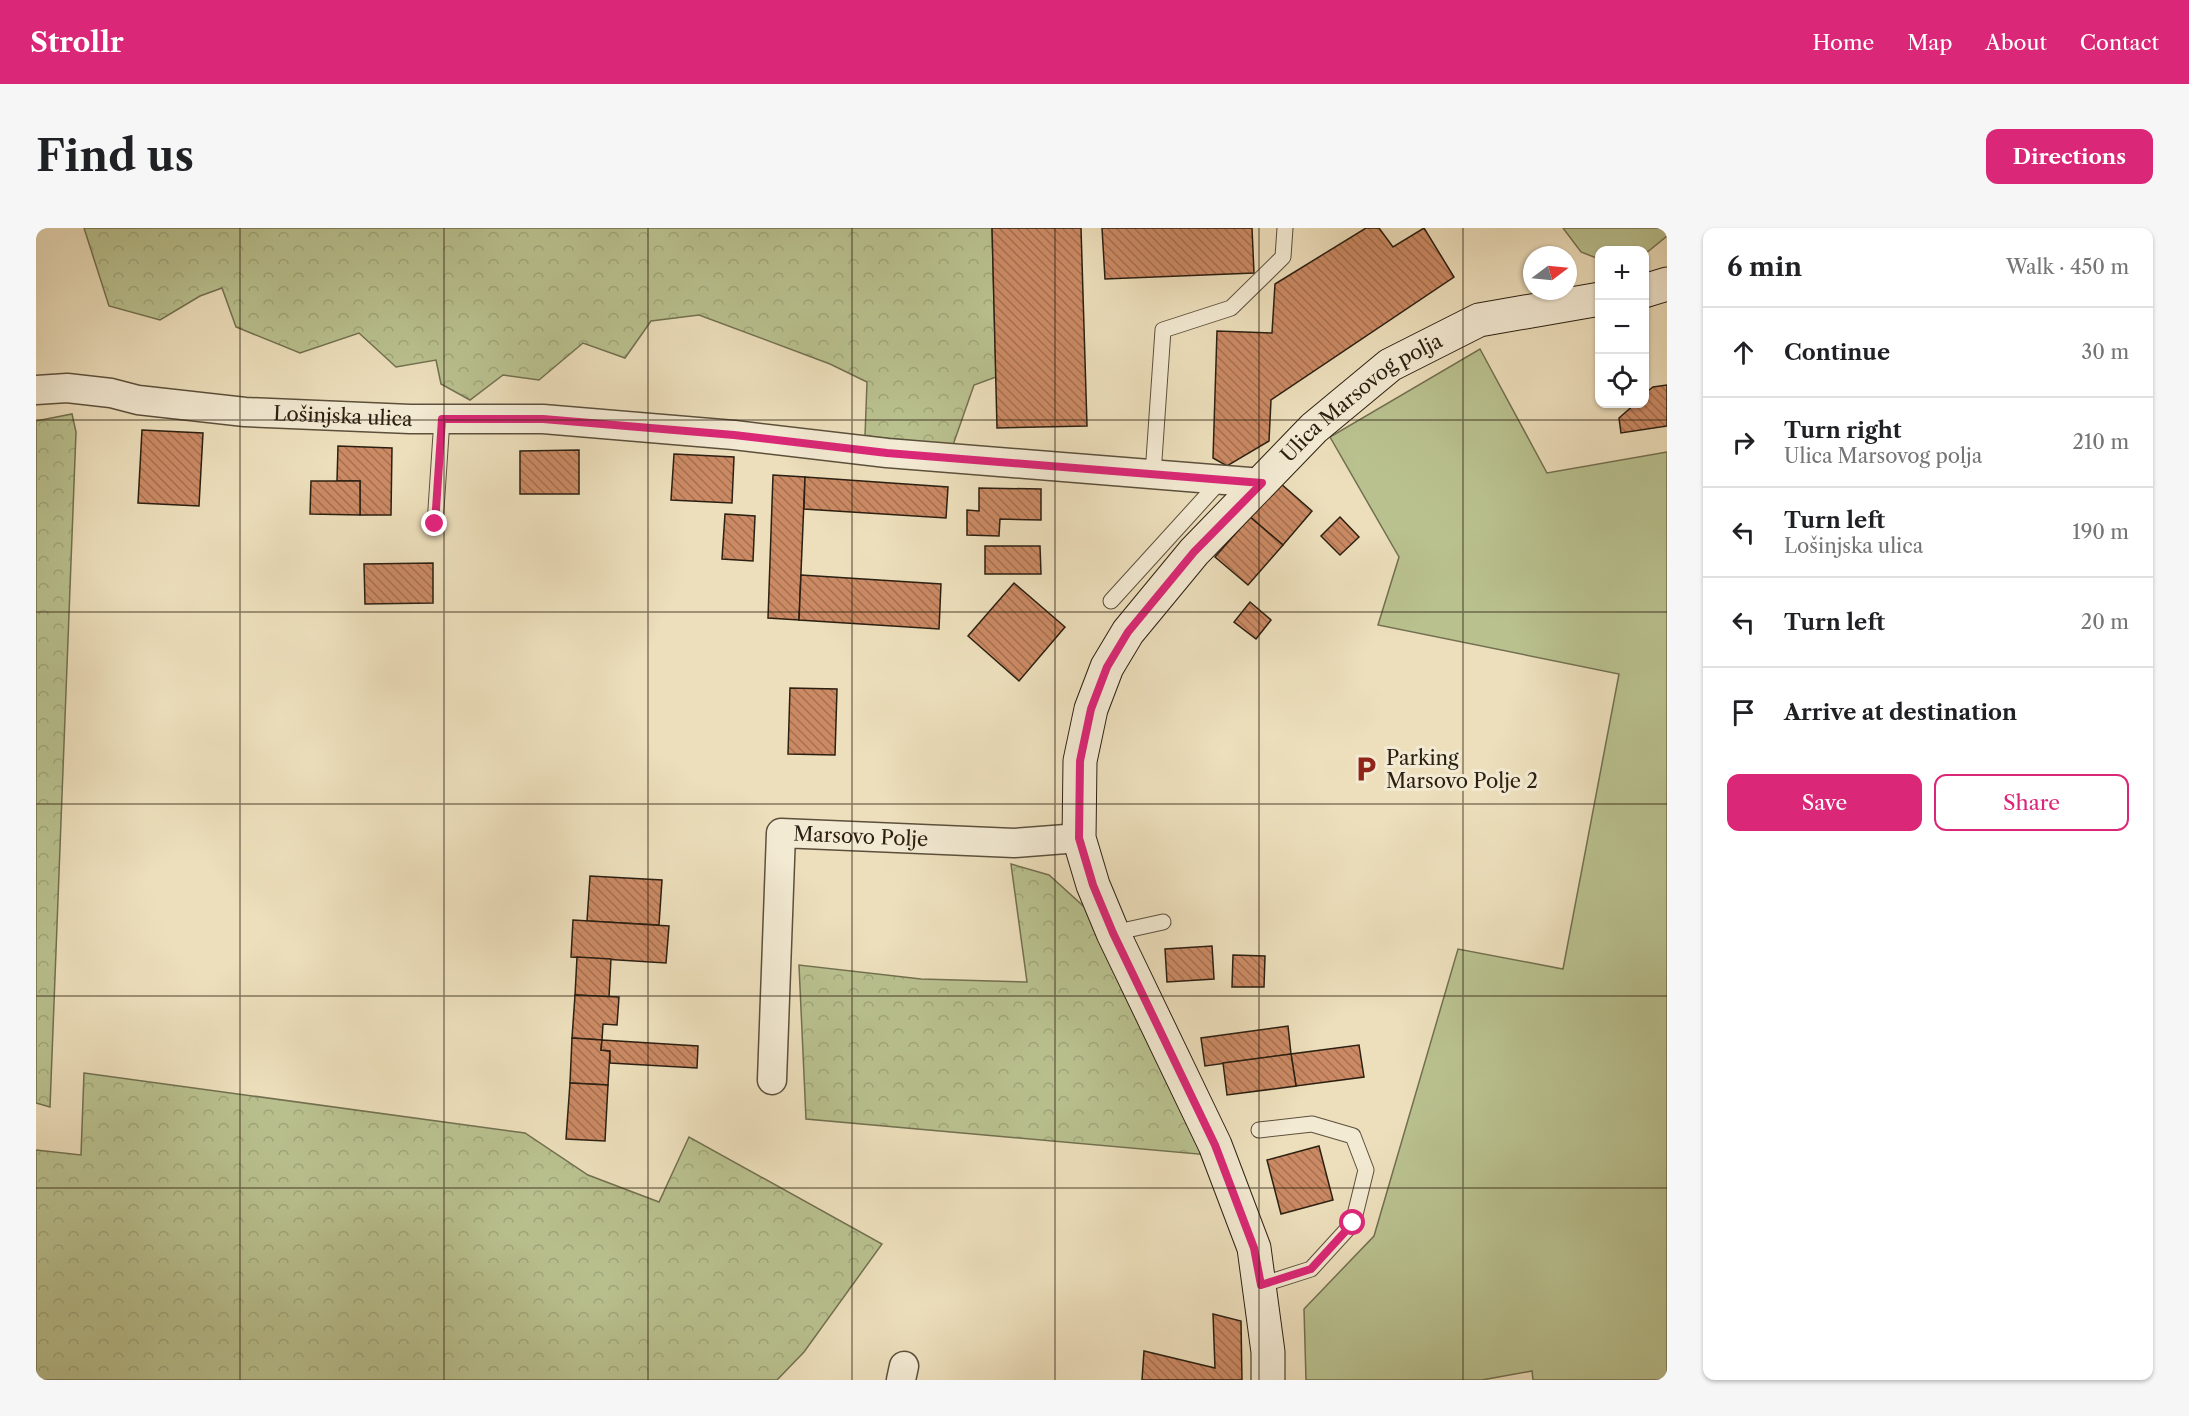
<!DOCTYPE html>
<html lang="en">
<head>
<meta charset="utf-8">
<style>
	body { margin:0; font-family:"Libre Caslon Text",serif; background:#f6f6f6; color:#202124 }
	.controls { position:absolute; right:18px; top:18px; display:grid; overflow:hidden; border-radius:12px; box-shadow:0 2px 4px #0004 }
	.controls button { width:54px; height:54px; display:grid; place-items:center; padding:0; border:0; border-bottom:2px solid #e0e0e0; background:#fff; color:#202124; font:30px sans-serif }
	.compass { position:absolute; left:1487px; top:18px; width:54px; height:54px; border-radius:50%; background:#fff; box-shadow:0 2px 4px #0004; rotate:74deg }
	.stop { position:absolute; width:18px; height:18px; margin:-14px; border:4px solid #db2777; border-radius:50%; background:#fff }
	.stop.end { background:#db2777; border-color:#fff; box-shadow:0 2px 6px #0008 }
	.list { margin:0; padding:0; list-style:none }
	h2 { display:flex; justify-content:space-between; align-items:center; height:78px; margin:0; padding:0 24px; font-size:26px }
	h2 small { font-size:20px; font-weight:400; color:#757577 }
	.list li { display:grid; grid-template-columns:39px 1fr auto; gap:18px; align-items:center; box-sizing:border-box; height:90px; padding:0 24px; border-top:2px solid #e0e0e0 }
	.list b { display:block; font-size:22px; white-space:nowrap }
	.list p { margin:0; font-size:20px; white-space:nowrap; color:#757577 }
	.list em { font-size:20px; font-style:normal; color:#757577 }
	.actions { display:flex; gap:12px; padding:18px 24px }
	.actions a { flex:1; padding:14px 0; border:2px solid #db2777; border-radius:12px; text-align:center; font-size:21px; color:#db2777 }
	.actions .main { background:#db2777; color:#fff }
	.icon { flex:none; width:33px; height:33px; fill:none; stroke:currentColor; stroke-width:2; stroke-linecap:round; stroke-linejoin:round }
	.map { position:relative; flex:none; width:1631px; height:1152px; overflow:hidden; border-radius:12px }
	header { display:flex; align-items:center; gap:36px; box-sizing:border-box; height:84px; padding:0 30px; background:#db2777; color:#fff }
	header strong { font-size:28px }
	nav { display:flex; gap:33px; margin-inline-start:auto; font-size:21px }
	.intro { display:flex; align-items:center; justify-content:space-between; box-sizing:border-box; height:144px; padding:0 36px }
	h1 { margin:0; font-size:42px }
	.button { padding:15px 27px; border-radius:12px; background:#db2777; color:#fff; font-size:21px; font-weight:700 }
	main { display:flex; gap:36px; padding:0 36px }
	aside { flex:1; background:#fff; border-radius:12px; box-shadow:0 2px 4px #0004 }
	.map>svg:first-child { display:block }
	.green { fill:#b9c18f; stroke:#727050; stroke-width:1.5 }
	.forest { fill:url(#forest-crowns); stroke:#727050; stroke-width:1.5 }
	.building { fill:url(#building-back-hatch); stroke:#2c2012; stroke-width:1.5 }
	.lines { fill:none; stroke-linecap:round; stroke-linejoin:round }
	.service-casing { stroke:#5c503c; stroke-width:17 }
	.minor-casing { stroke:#5c503c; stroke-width:31 }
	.secondary-casing { stroke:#2c2012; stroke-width:35 }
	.service { stroke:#f3ead3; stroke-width:15 }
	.minor { stroke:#f3ead3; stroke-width:28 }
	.secondary { stroke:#f3ead3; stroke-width:33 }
	.route { stroke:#db2777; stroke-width:8 }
	.grid { fill:none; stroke:#2c2012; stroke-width:1.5; stroke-opacity:0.55 }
	.labels { text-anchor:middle; stroke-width:6; stroke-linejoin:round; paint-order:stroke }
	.street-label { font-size:20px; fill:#2c2012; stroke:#f3ead3 }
	.poi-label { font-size:20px; fill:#2c2012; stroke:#f3ead3; text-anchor:start }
</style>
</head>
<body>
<header>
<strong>Strollr</strong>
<nav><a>Home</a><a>Map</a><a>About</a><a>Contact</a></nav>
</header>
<div class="intro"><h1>Find us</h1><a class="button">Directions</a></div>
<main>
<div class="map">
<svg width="1631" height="1152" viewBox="0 0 1631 1152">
	<defs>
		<pattern id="forest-crowns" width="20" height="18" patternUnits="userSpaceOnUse" patternTransform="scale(1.5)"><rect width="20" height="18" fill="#b9c18f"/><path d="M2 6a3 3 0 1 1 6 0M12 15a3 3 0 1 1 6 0" fill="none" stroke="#9fa67a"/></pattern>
		<pattern id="building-back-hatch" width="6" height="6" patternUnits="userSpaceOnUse" patternTransform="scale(1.5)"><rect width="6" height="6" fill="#cb8a64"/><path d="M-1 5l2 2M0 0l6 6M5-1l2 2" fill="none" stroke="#a57051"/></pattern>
	</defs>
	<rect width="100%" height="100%" fill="#eddfbc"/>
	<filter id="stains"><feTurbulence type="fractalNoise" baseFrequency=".00333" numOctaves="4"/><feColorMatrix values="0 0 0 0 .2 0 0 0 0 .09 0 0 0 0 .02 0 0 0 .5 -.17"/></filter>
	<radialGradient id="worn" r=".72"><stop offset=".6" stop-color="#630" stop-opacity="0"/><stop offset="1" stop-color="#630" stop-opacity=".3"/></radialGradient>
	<g class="green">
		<path d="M1527,0H1631V8L1609,26L1608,22H1564L1563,31L1545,24Z"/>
		<path d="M1444,121L1511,245L1631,224V1152H1497L1496,1143L1446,1152H1270L1268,1081L1338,1008L1422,721L1527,741L1583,446L1342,397L1363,329L1294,209Z"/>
	</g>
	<g class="forest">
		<path d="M48,0H956L960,149L938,157L917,217L829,208L831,154L794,136L663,87L615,93L589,130L547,115L503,152L467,147L434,172L405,156L400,132L360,139L323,105L264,125L200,99L186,60L164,68L124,92L73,78Z"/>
		<path d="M36,186L40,204L14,879L0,875V193Z"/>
		<path d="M975,636L1013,647L1077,705L1184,928L770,891L763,737L885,751L991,754Z"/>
		<path d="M48,845L489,905L552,947L623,974L653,909L846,1016L768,1124L741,1152H0V922L45,927Z"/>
	</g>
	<g class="building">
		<path d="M956,0H1045L1051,198L961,200Z"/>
		<path d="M1066,0H1216L1218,45L1069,51Z"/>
		<path d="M1330,0H1343L1357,19L1388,0L1418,49L1235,172L1233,213L1191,238L1177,230L1181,103L1236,105L1239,56Z"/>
		<path d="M1631,157V198L1585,205L1583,190L1599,176H1608V166L1617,159Z"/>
		<path d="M106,202L167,205L163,278L102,275Z"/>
		<path d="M302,218L356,220L355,287H324V253H301Z"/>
		<path d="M543,222V266H484V223Z"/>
		<path d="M638,226L698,229L696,275L635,272Z"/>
		<path d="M737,247L769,249L763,392L732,390Z"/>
		<path d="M769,249L912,259L910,290L768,281Z"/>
		<path d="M275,253H324V287L274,286Z"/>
		<path d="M1244,255L1276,283L1247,317L1214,289Z"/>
		<path d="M943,260L1005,261V292L964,291L963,308L931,307V282L943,283Z"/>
		<path d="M689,286L719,288L717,333L686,331Z"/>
		<path d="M1214,289L1247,317L1212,357L1179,329Z"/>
		<path d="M1304,289L1323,309L1304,327L1285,308Z"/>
		<path d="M949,318H1004L1005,346H949Z"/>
		<path d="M397,335V375L329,376L328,336Z"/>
		<path d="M765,347L905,356L903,401L763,392Z"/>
		<path d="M978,355L1029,399L983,453L932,408Z"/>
		<path d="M1214,374L1235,392L1220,411L1198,394Z"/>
		<path d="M754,460L801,461L799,527L752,526Z"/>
		<path d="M554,648L626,652L623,697L551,693Z"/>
		<path d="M537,692L633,698L630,735L535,729Z"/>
		<path d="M1176,718L1178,751L1131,754L1129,721Z"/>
		<path d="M1197,727L1229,728L1228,759H1196Z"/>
		<path d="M541,729L575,731L573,769L539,767Z"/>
		<path d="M539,767L583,769L581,797L567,796L566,812L536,810Z"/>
		<path d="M1252,798L1255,826L1169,838L1165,810Z"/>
		<path d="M536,810L566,812L565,822L574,823L572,857L534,855Z"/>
		<path d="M566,812L662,818L661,840L574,835V823L565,822Z"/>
		<path d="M1323,817L1328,849L1260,858L1255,826Z"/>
		<path d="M1255,826L1260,858L1191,867L1187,835Z"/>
		<path d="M534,855L572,857L569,913L530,911Z"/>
		<path d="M1283,918L1297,972L1245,986L1231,932Z"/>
		<path d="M1177,1086L1205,1093L1206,1152H1106L1108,1123L1179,1140Z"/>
	</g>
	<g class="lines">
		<defs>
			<g id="service">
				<path d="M1117,246L1127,102L1195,80L1247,29L1249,0"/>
				<path d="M399,296L406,191"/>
				<path d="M1075,373L1185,252"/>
				<path d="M1077,705L1127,694"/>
				<path d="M1223,902L1276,896L1317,908L1330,942L1317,995L1275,1041L1225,1057"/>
			</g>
			<g id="minor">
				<path id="s1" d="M0,162L31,160L75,165L102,172L209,184L374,191H507L698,207L851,225L1226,255"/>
				<path id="s2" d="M736,852L745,605L978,615L1043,610"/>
				<path d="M865,1152L868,1138"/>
			</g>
			<g id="secondary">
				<path d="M1608,63L1631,56"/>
				<path id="s3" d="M1232,1152V1124L1218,1020L1179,917L1077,705L1057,657L1043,610L1044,533L1055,481L1071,439L1092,404L1158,324L1278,200L1354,137L1443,92L1564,71"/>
			</g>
		</defs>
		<use href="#service" class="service-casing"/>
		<use href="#minor" class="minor-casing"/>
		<use href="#secondary" class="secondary-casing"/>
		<use href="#service" class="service"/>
		<use href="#minor" class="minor"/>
		<use href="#secondary" class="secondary"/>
	</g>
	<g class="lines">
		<path class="route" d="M399,296L406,191H507L698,207L851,225L1226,255L1158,324L1092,404L1071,439L1055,481L1044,533L1043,610L1057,657L1077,705L1179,917L1218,1020L1225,1057L1275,1041L1317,995"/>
	</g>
	<path class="grid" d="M204,0V1152M408,0V1152M612,0V1152M816,0V1152M1019,0V1152M1223,0V1152M1427,0V1152M0,192H1631M0,384H1631M0,576H1631M0,768H1631M0,960H1631"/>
	<defs>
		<symbol id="parking-bare" viewBox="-9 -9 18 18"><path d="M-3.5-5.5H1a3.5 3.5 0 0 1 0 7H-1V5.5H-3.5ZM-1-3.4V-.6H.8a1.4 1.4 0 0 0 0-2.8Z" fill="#8f2418" stroke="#f3ead3" stroke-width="2.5" paint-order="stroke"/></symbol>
	</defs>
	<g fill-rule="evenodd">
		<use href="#parking-bare" x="1311" y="522" width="38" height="38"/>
	</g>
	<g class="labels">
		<g class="street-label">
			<text dy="7" stroke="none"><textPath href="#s3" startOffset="1128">Ulica Marsovog polja</textPath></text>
			<text dy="7" stroke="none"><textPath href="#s1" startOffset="309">Lošinjska ulica</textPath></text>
			<text dy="7" stroke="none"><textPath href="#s2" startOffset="327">Marsovo Polje</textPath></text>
		</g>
		<g class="poi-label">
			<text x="1350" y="537">Parking<tspan x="1350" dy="23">Marsovo Polje 2</tspan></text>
		</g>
	</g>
	<rect width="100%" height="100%" filter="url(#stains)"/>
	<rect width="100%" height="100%" fill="url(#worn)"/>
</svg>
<div class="controls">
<button>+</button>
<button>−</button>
<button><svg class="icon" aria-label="locate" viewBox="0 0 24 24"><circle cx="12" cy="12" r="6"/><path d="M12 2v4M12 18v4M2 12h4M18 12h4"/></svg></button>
</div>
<svg class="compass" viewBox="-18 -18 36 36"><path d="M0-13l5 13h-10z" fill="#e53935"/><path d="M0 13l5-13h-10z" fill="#757577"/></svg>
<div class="stop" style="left:1317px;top:995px"></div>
<div class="stop end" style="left:399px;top:296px"></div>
</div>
<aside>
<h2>6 min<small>Walk · 450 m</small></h2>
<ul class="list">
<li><svg class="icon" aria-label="ahead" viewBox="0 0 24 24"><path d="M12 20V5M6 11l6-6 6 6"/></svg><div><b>Continue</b></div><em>30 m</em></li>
<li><svg class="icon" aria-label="right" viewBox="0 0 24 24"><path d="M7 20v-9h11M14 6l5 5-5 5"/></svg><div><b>Turn right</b><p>Ulica Marsovog polja</p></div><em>210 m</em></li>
<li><svg class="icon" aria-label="left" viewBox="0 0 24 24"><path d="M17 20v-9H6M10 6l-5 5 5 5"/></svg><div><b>Turn left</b><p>Lošinjska ulica</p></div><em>190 m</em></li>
<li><svg class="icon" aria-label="left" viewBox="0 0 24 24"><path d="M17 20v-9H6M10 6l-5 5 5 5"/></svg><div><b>Turn left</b></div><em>20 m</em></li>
<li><svg class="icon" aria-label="arrive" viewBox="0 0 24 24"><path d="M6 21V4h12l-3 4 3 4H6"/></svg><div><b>Arrive at destination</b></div></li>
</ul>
<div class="actions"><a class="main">Save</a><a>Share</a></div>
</aside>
</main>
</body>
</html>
